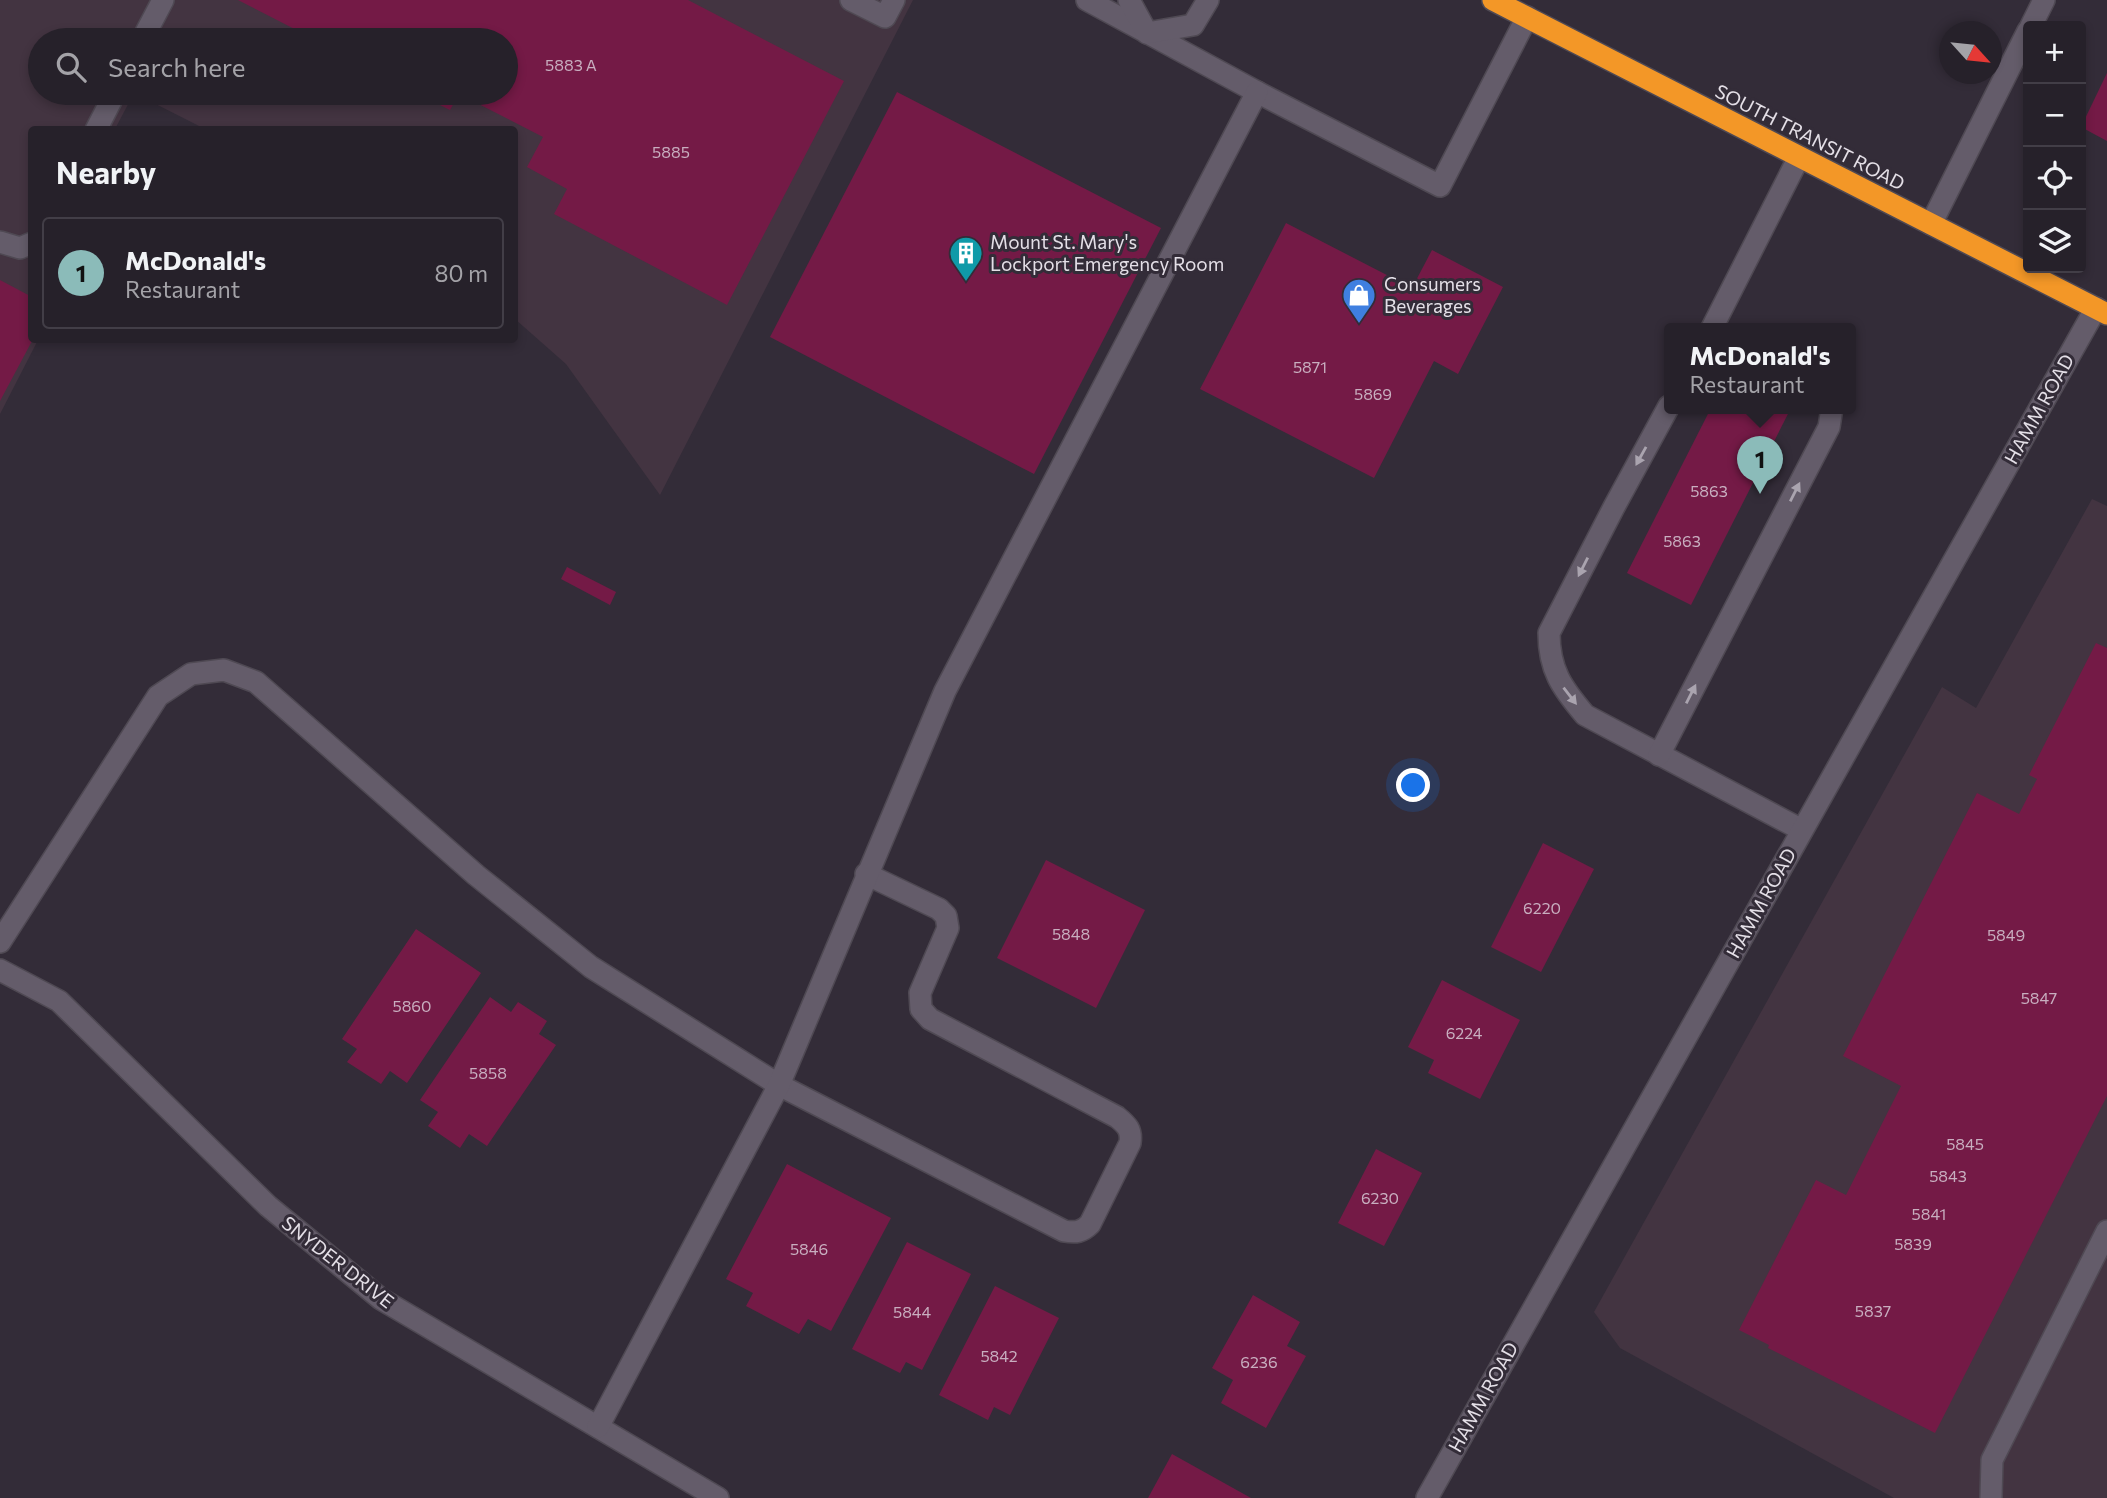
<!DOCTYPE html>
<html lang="en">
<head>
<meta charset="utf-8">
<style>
	body { margin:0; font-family:Commissioner,sans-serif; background:#2e2932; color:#f1f3f6 }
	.controls { position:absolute; right:21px; top:21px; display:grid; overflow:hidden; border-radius:7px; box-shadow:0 4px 10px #0003 }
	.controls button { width:63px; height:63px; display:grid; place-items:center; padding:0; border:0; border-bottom:2px solid #423e47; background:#26212a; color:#f1f3f6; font:35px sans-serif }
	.compass { position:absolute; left:1939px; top:21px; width:63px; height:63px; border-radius:50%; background:#26212a; box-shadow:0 4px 10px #0003; rotate:117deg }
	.you { position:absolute; left:1414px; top:786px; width:24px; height:24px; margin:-18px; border:5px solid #fff; border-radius:50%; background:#1a73e8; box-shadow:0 0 0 10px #1a73e833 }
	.badge { display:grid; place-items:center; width:46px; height:46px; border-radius:50%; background:#8bbbb9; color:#111; font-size:23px; font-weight:700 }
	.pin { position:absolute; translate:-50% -58px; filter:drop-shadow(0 2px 4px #0008) }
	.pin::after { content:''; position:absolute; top:37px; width:24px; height:21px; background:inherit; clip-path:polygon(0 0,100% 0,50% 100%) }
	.popup { position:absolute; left:1664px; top:323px; width:192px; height:91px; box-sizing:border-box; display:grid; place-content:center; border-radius:7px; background:#26212a; filter:drop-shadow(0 2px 5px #0005); font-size:23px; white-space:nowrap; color:#a4a3a8 }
	.popup b { font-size:26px; color:#f1f3f6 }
	.popup::after { content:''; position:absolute; left:50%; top:100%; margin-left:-14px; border:14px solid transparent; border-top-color:#26212a }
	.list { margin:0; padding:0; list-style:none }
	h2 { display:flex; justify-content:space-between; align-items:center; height:91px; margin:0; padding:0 28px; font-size:30px }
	h2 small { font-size:23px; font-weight:400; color:#a4a3a8 }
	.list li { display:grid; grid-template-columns:46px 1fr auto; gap:21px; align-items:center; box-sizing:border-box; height:112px; margin:0 14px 14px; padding:0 14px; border:2px solid #423e47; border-radius:7px }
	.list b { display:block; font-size:26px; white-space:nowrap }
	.list p { margin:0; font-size:23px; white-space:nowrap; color:#a4a3a8 }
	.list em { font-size:23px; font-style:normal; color:#a4a3a8 }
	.icon { flex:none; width:38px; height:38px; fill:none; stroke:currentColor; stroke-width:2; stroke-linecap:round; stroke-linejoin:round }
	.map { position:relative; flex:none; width:2107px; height:1498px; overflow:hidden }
	.search { position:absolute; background:#26212a; box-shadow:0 4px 10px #0003; left:28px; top:28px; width:490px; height:77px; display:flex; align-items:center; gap:18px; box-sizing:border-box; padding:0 24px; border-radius:38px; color:#a4a3a8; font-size:26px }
	.panel { position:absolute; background:#26212a; box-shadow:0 4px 10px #0003; left:28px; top:126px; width:490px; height:217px; border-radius:7px }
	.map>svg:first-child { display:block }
	.commercial { fill:#433441; fill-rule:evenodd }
	.building { fill:#741a46 }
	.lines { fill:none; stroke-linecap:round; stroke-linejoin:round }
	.minor-casing { stroke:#4f4953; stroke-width:24 }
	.highway-casing { stroke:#4f4953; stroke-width:24 }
	.minor { stroke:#645c6a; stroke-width:21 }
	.highway { stroke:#f39727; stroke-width:21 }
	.oneway { fill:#aaa4af }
	.labels { text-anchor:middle; stroke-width:6; stroke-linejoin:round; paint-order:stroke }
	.number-label { font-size:16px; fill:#c8aebf }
	.street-label { font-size:19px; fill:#e4dfe7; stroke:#332c38 }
	.poi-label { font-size:19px; fill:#e4dfe7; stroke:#332c38; text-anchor:start }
</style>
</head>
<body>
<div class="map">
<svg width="2107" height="1498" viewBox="0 0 2107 1498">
	<rect width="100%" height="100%" fill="#332c38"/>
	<g class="commercial">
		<path d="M0,0H913L660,495L566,364L515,319L514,130L205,129L134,93L115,129L32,130V340H38L0,414ZM40,40H506V93H40Z"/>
		<path d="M2092,499L2107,506V1498H1894L1620,1348L1594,1312L1942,687L1976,708Z"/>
	</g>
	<g class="building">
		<path d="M238,0H688L844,81L727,305L554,214L567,189L527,167L543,137L459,94L450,110L416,93H506V40H316Z"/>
		<path d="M2107,73V141L2081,127Z"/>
		<path d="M897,92L1161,228L1034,474L770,337Z"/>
		<path d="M1286,223L1412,288L1432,250L1503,287L1458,374L1434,361L1374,478L1200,389Z"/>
		<path d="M0,280L32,297V341L0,401Z"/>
		<path d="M1711,408H1791L1691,605L1627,573Z"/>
		<path d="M567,567L616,592L610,605L561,579Z"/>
		<path d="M2096,643L2107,648V1096L1935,1433L1768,1348L1769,1345L1739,1330L1816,1180L1846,1195L1901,1086L1843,1056L1977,793L2019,814L2037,779L2029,775Z"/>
		<path d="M1543,843L1594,869L1541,972L1491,947Z"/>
		<path d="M1046,860L1145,910L1096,1008L997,958Z"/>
		<path d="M416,929L481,973L407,1083L390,1071L381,1084L347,1062L357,1049L342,1039Z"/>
		<path d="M1442,980L1520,1020L1480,1099L1428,1073L1434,1060L1408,1047Z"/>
		<path d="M490,997L511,1012L518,1002L547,1021L539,1034L556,1045L487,1146L469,1134L460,1148L428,1126L438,1112L420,1100Z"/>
		<path d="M1376,1149L1422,1173L1384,1246L1338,1223Z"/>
		<path d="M787,1164L891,1218L831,1331L808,1319L799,1334L746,1306L753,1293L726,1279Z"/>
		<path d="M907,1242L971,1274L922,1370L906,1362L900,1373L852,1349Z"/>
		<path d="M995,1286L1059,1318L1010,1415L994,1407L988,1420L939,1395Z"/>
		<path d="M1253,1295L1300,1322L1287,1346L1306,1356L1266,1428L1221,1403L1233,1380L1212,1368Z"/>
		<path d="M1172,1454L1251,1498H1148Z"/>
	</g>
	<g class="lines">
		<defs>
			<g id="minor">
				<path d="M851,0L885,17L894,0"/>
				<path d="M1087,0L1257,92L1440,186L1527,17"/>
				<path d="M1129,0L1147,33L1193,25L1208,0"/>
				<path d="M2031,26L2044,0"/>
				<path d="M142,40L163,0"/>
				<path d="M96,130L115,93"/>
				<path d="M1931,224L2028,31"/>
				<path d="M0,242L20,248L32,243"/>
				<path d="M1712,328L1799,157"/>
				<path d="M1669,406L1614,507L1549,633C1549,670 1562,688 1585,715L1802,830"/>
				<path d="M1659,755L1829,427L1832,408"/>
				<path d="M0,942L158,696L191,674L224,670L256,682L476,875L591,967L779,1085L1064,1231C1076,1233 1082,1232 1090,1224L1130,1143C1132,1130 1127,1125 1117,1117L930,1019L921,1009L920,993L948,928L946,916L939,909L866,874"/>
				<path d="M0,970L59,1001L268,1206L381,1299L718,1498"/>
				<path d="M598,1427L779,1085L945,691L1257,92"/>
				<path d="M1427,1498L2096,308"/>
				<path d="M1991,1498L1992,1460L2107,1231"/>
			</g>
			<path id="highway" d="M1493,0L2107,314"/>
		</defs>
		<use href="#minor" class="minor-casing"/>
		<use href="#highway" class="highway-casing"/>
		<use href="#minor" class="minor"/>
		<use href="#highway" class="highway"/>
	</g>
	<defs><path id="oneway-solid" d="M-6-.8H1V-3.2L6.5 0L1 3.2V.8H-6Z" transform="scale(1.75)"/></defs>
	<g class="oneway">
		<use href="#oneway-solid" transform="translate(1641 456) rotate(119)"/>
		<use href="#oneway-solid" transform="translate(1795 492) rotate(-63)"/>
		<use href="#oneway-solid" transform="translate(1583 567) rotate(117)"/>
		<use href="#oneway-solid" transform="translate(1691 694) rotate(-63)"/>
		<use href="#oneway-solid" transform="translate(1570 696) rotate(52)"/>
	</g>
	<defs>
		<symbol id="building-pin" viewBox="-11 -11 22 30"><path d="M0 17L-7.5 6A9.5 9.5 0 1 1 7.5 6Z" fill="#0f9aa8" stroke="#332c38"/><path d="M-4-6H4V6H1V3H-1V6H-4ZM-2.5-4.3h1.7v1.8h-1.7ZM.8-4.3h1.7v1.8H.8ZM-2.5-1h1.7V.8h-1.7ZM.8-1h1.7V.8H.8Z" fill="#fff"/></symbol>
		<symbol id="shop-pin" viewBox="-11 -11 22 30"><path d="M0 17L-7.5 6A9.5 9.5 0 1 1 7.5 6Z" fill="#3f7fe0" stroke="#332c38"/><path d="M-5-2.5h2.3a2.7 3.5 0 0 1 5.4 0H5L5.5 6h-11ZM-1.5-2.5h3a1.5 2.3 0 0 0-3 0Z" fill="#fff"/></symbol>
	</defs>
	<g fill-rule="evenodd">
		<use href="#building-pin" x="947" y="234" width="38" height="52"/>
		<use href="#shop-pin" x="1340" y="276" width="38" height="52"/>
	</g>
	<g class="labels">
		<g class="number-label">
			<text x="571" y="71">5883 A</text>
			<text x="671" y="158">5885</text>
			<text x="1310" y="373">5871</text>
			<text x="1373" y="400">5869</text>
			<text x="1709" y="497">5863</text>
			<text x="1682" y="547">5863</text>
			<text x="1542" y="914">6220</text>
			<text x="1071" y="940">5848</text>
			<text x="2006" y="941">5849</text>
			<text x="2039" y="1004">5847</text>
			<text x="412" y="1012">5860</text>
			<text x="1464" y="1039">6224</text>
			<text x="488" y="1079">5858</text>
			<text x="1965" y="1150">5845</text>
			<text x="1948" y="1182">5843</text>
			<text x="1380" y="1204">6230</text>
			<text x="1929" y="1220">5841</text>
			<text x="1913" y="1250">5839</text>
			<text x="809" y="1255">5846</text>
			<text x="1873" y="1317">5837</text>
			<text x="912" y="1318">5844</text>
			<text x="999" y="1362">5842</text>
			<text x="1259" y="1368">6236</text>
		</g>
		<g class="street-label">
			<text transform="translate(1810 137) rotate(27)" y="7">SOUTH TRANSIT ROAD</text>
			<text transform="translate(2039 409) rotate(-61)" y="7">HAMM ROAD</text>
			<text transform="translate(1761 903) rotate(-61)" y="7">HAMM ROAD</text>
			<text transform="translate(338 1262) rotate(38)" y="7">SNYDER DRIVE</text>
			<text transform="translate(1483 1397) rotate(-61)" y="7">HAMM ROAD</text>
		</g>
		<g class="poi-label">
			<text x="990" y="249">Mount St. Mary's<tspan x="990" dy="22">Lockport Emergency Room</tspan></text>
			<text x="1384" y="291">Consumers<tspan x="1384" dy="22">Beverages</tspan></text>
		</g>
	</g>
</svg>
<div class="controls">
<button>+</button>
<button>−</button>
<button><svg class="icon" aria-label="locate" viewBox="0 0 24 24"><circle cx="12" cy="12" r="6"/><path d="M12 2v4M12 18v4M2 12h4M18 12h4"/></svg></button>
<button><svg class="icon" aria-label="layers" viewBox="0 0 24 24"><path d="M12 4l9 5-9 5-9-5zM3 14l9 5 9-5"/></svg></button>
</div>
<svg class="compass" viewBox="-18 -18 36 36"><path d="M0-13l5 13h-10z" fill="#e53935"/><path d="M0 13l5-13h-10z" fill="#a4a3a8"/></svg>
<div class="you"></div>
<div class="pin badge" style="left:1760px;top:494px">1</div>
<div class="popup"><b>McDonald's</b>Restaurant</div>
<div class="search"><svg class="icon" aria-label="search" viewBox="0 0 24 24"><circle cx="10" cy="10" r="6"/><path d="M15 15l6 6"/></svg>Search here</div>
<section class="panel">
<h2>Nearby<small></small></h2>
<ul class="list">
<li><span class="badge">1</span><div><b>McDonald's</b><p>Restaurant</p></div><em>80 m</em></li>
</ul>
</section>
</div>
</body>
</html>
